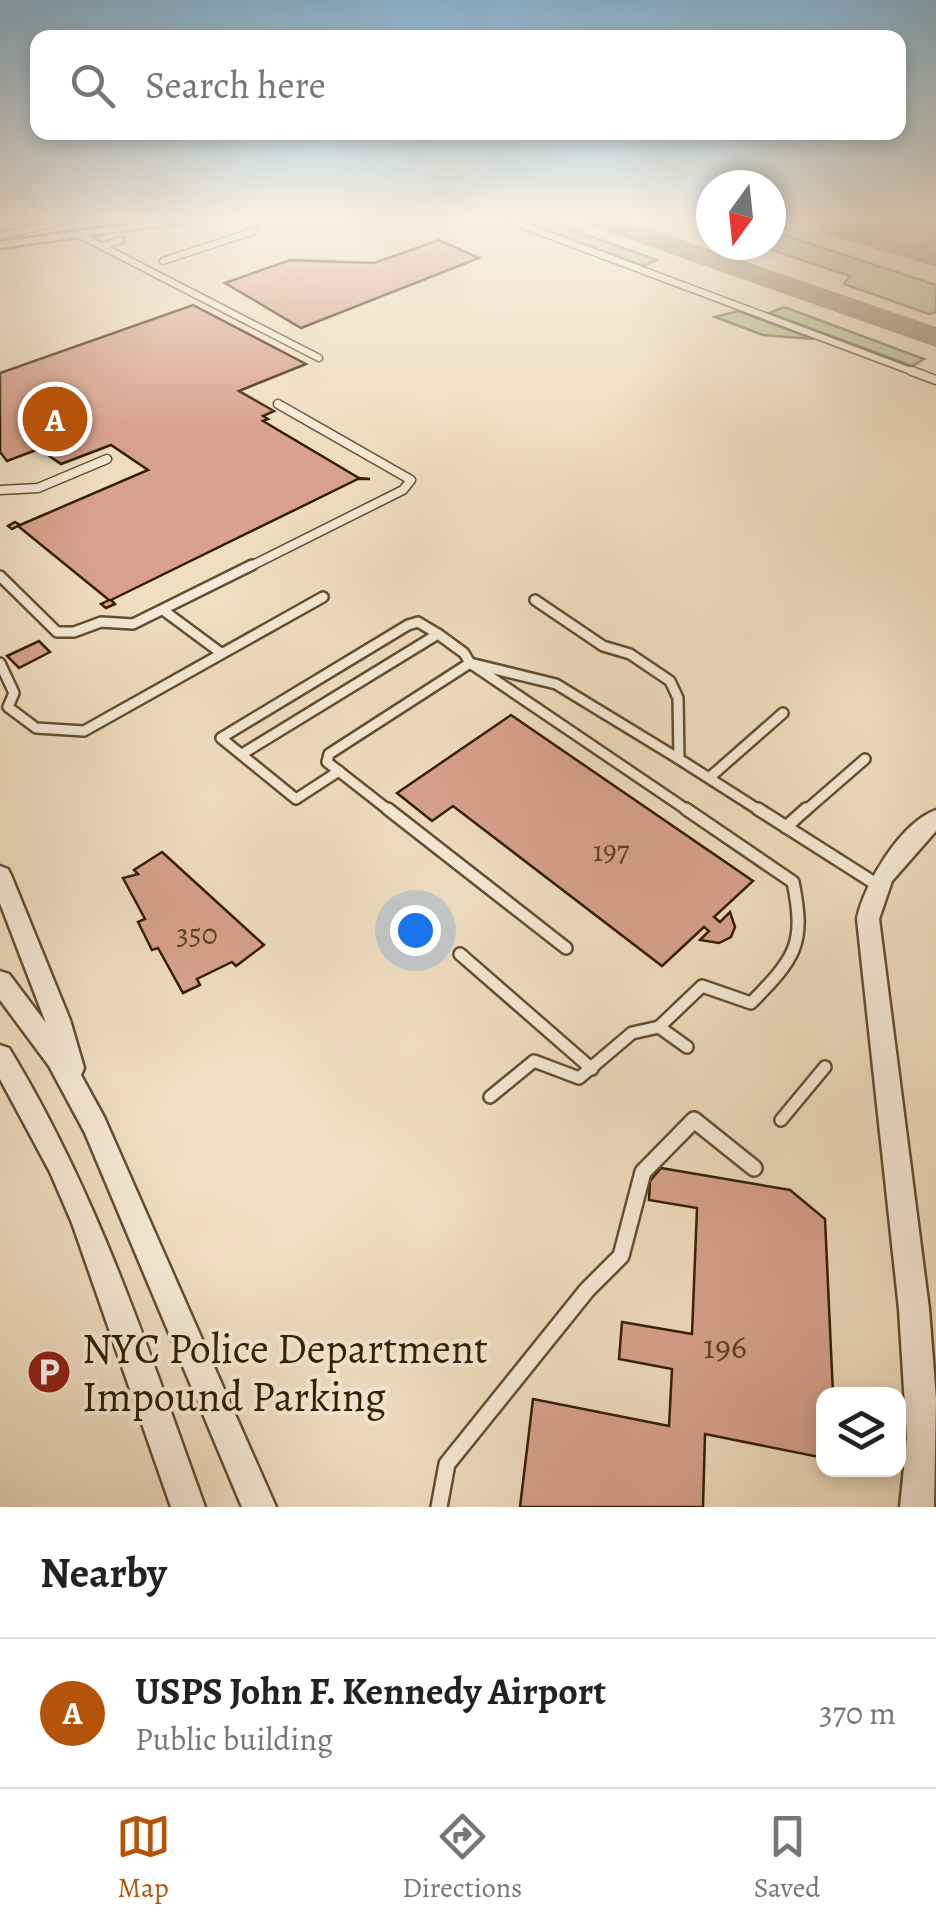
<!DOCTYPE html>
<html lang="en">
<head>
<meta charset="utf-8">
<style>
	body { margin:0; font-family:Alegreya,serif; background:#f2f2f2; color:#222 }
	.controls { position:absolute; right:30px; bottom:30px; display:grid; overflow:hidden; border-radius:20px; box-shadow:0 5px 15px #0003 }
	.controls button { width:90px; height:90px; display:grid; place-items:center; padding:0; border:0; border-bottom:2px solid #e0e0e0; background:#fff; color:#222; font:50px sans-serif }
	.compass { position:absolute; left:696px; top:170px; width:90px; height:90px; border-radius:50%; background:#fff; box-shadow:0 5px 15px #0003; rotate:195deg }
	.you { position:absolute; left:415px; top:930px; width:35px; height:35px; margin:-25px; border:8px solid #fff; border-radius:50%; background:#1a73e8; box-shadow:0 0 0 15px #1a73e833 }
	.badge { display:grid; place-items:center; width:65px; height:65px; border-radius:50%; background:#b45309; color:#fff; font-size:32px; font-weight:700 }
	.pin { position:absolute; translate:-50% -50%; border:5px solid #fff; box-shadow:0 2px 10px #0006 }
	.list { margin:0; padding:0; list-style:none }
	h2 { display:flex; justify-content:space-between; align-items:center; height:130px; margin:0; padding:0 40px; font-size:42px }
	h2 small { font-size:32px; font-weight:400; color:#767676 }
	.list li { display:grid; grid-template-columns:65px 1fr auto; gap:30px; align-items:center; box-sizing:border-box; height:150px; padding:0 40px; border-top:2px solid #e0e0e0 }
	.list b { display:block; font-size:38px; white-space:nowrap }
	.list p { margin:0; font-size:32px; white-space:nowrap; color:#767676 }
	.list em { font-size:32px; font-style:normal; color:#767676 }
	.icon { flex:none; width:55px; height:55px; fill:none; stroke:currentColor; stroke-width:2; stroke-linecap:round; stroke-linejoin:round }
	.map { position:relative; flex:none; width:936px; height:1507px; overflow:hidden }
	.search { position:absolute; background:#fff; box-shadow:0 5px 15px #0003; left:30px; right:30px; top:30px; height:110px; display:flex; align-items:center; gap:25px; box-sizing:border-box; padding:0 35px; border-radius:20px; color:#767676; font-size:38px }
	.sheet { height:280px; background:#fff }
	nav { display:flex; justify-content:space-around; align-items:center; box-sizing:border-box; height:140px; border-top:2px solid #e0e0e0; background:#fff; font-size:28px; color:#767676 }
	nav a { display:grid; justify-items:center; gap:5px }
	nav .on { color:#b45309 }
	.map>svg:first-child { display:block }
	.green { fill:#b8c194; stroke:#76704a; stroke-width:2.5 }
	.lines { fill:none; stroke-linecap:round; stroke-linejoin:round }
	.taxiway { fill:#927e61; fill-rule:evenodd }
	.runway { fill:#927e61; fill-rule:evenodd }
	.building { fill:#d8a28e; stroke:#341e00; stroke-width:2.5 }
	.lane-far4-casing { stroke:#634e30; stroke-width:9 }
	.lane-far3-casing { stroke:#634e30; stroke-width:11 }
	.lane-far2-casing { stroke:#634e30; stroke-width:14 }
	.lane-far1-casing { stroke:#634e30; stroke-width:16 }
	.lane-casing { stroke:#634e30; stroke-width:20 }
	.street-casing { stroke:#634e30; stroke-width:5 }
	.lane-far4 { stroke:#f5ead7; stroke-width:6 }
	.lane-far3 { stroke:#f5ead7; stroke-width:8 }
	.lane-far2 { stroke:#f5ead7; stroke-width:9 }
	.lane-far1 { stroke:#f5ead7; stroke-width:11 }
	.lane { stroke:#f5ead7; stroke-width:15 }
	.street { fill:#f5ead7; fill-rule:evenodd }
	.labels { text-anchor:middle; stroke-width:8; stroke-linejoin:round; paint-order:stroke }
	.number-label { font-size:30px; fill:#5d3f24 }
	.near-number-label { font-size:35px; fill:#5d3f24 }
	.near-poi-label { font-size:42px; fill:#341e00; stroke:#f5ead7; text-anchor:start }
</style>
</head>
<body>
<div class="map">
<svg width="936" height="1507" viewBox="0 0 936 1507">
	<rect width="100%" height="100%" fill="#f0dec2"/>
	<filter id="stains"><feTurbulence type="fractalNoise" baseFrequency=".002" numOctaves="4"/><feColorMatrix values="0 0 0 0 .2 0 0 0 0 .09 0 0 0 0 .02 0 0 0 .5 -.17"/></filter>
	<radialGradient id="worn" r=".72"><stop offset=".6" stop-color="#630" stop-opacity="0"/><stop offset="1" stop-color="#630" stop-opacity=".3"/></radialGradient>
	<g class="green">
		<path d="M515,219H542L657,260L644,266Z"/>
		<path d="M771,231L936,285V312L929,314L844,284L850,276L757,245H771Z"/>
		<path d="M784,307L924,359L912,366L769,313Z"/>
		<path d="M738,311L813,339L763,335L715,317Z"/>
	</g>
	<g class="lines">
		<path class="taxiway" d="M584,219H621L936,327V347L588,225Z"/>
		<path class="runway" d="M814,219H918L936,224V267L823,233Z"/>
	</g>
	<g class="building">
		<path d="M439,240L479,258L301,328L225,283L290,260L374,263Z"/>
		<path d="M193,305L306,364L239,391L274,411L263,416L268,419L263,421L359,478L370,479H358L111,600L115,604L106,608L101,604L109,600L18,526L12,529L8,526L15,522L20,525L148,470L111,445L61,464L39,449L7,461L0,452V373Z"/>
		<path d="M39,641L50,652L19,668L7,656Z"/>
		<path d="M511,715L753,881L714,917L720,922L730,912L735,927L731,937L719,943L700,940L709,931L704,927L662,966L453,806L432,821L397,793Z"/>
		<path d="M162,852L264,945L236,966L232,962L197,979L200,985L183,993L158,948L152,950L138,922L145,919L123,878L138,874L134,870Z"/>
		<path d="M661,1168L790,1190L825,1219L833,1394H824V1458L705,1434L703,1507H520L533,1399L669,1426L672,1369L619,1359L622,1322L692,1334L697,1208L649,1200L650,1181Z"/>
	</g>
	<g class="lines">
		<defs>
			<g id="lane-far4">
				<path d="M506,219L919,374"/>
				<path d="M100,231L193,219"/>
				<path d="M78,234L319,358"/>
				<path d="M0,236L72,219"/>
				<path d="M102,246L121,240"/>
				<path d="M163,261L254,231"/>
			</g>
			<g id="lane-far3">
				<path d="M912,371L936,380"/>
				<path d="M0,490L38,488L107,459"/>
				<path d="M247,568L403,490L411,480L278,404"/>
			</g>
			<g id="lane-far2">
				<path d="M0,576L57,632H74L101,622L133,624L252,565"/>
				<path d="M535,600L603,646L630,654L670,681L678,698L679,759L762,812"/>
				<path d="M163,610L221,653"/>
				<path d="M0,663L14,693L8,707L36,728L84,731L323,597"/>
				<path d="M242,754L438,634L464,653L470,663L690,812"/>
				<path d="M339,771L296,799L221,738L408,625L418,622L438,634"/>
				<path d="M709,778L783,713"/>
				<path d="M391,812L327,762L329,754L470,663L556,684L679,759"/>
				<path d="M804,812L865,759"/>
			</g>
			<g id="lane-far1">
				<path d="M388,809L566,948"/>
				<path d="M686,809L793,882C806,945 795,958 751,1003L702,986L659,1027L687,1047"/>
				<path d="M758,809L876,884"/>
				<path d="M786,827L806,809"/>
				<path d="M460,954L592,1069"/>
				<path d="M490,1097L534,1061L579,1078L632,1033L659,1027"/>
				<path d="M781,1120L825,1067"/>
			</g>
			<path id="lane" d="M439,1507L447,1464L587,1290L621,1256L643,1172L694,1120L754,1168"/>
			<g id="street">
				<path d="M100,228L104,229V233L0,248V242Z"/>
				<path d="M936,810V831L892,881L879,919L929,1309L936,1399L934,1507H900L907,1438L899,1309L857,919C864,884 901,822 936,810Z"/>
				<path d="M0,866L8,869L11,875L70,1020L84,1068L81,1075L104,1117L276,1507H242L85,1133L49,1066L0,1000V971L9,974L46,1023L0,903Z"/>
				<path d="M0,1045L9,1048C97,1192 148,1349 205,1507H171L72,1223L50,1172L0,1079Z"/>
			</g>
		</defs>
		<use href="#lane-far4" class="lane-far4-casing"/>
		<use href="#lane-far3" class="lane-far3-casing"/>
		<use href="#lane-far2" class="lane-far2-casing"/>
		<use href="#lane-far1" class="lane-far1-casing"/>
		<use href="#lane" class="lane-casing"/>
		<use href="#street" class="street-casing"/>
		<use href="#lane-far4" class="lane-far4"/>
		<use href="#lane-far3" class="lane-far3"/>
		<use href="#lane-far2" class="lane-far2"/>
		<use href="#lane-far1" class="lane-far1"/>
		<use href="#lane" class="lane"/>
		<use href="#street" class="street"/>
	</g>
	<linearGradient id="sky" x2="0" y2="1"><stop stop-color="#89b7d6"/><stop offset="0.51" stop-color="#f8f0e4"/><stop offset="1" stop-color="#f8f0e4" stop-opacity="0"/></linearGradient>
	<rect width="936" height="429" fill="url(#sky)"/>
	<defs>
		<symbol id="parking-disc" viewBox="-11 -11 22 22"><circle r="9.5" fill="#8f2418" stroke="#f5ead7"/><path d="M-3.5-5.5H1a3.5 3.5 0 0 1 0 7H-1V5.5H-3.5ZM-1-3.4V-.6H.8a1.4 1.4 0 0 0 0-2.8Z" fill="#fff"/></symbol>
	</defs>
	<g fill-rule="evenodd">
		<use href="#parking-disc" x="24" y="1347" width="50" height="50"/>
	</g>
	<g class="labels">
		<g class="number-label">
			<text x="611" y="861">197</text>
			<text x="197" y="944">350</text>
		</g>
		<g class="near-number-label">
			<text x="725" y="1358">196</text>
		</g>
		<g class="near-poi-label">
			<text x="82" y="1363">NYC Police Department<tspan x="82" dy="48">Impound Parking</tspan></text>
		</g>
	</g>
	<rect width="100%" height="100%" filter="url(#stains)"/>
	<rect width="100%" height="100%" fill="url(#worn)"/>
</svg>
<div class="controls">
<button><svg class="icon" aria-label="layers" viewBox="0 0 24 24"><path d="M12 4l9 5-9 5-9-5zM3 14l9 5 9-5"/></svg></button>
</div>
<svg class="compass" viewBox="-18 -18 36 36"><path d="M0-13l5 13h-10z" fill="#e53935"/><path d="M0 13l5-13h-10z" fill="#767676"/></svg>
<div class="you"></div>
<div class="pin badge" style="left:55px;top:419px">A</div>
<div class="search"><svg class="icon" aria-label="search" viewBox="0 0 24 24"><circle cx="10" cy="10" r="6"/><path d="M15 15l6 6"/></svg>Search here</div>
</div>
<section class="sheet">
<h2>Nearby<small></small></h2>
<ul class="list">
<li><span class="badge">A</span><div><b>USPS John F. Kennedy Airport</b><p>Public building</p></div><em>370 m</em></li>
</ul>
</section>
<nav>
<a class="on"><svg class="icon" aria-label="map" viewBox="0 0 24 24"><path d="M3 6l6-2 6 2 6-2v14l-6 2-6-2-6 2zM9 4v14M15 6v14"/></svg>Map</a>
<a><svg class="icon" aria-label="directions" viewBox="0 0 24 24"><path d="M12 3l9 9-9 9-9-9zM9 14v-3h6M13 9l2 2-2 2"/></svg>Directions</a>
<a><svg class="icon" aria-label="saved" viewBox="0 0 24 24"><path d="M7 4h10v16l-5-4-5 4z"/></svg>Saved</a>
</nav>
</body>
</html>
